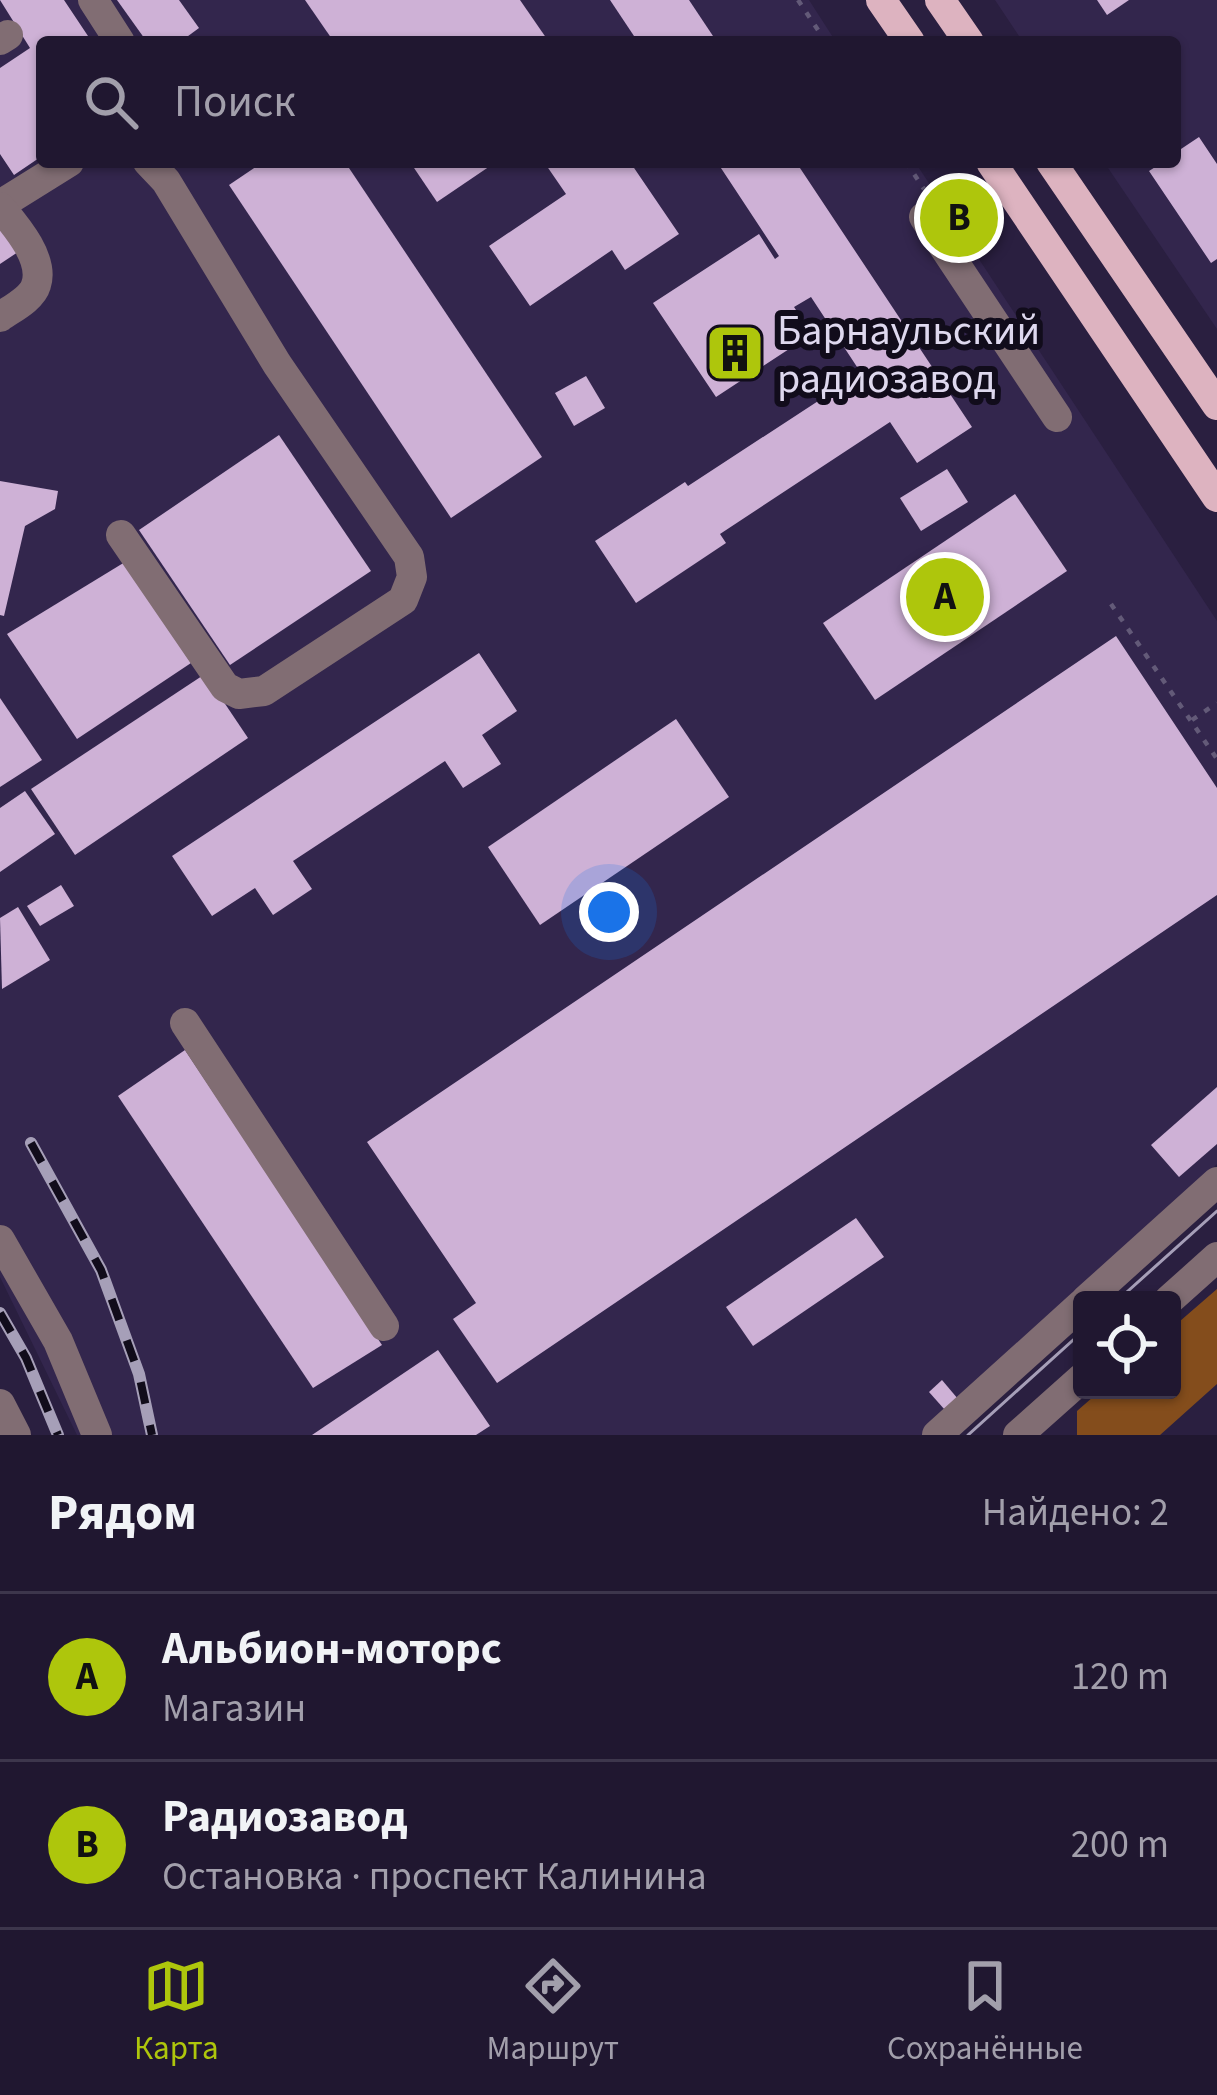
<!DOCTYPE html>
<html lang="ru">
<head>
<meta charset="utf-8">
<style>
	body { margin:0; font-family:"Source Sans 3",sans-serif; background:#2d243c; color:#f1f3f6 }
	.controls { position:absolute; right:36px; bottom:36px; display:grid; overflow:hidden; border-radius:12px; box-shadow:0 3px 9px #0004 }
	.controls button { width:108px; height:108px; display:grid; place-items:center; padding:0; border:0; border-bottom:3px solid #3d364c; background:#201730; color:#f1f3f6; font:60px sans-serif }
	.you { position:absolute; left:609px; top:912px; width:42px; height:42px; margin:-30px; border:9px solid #fff; border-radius:50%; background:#1a73e8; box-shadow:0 0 0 18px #1a73e833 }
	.badge { display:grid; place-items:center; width:78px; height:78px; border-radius:50%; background:#aec60c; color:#111; font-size:39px; font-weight:700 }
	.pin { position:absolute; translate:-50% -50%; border:6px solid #fff; box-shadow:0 3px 12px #0006 }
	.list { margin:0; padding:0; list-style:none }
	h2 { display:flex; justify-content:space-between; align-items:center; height:156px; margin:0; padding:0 48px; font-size:51px }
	h2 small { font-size:39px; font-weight:400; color:#a29fab }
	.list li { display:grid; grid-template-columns:78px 1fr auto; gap:36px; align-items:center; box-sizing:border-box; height:168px; padding:0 48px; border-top:3px solid #3d364c }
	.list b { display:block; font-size:45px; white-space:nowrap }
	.list p { margin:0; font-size:39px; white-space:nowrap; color:#a29fab }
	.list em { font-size:39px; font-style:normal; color:#a29fab }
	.icon { flex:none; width:66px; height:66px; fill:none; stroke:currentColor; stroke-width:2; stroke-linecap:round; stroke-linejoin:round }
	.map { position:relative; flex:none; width:1217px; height:1435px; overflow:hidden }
	.search { position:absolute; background:#201730; box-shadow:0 3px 9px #0004; left:36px; right:36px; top:36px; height:132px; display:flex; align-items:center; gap:30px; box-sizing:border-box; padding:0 42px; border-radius:12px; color:#a29fab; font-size:45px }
	.sheet { height:492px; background:#201730 }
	nav { display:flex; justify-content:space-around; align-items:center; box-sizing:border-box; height:168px; border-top:3px solid #3d364c; background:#201730; font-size:33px; color:#a29fab }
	nav a { display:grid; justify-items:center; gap:6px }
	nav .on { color:#aec60c }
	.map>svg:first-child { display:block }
	.built { fill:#33264d }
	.forest { fill:#844d1c }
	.building { fill:#ceb1d6 }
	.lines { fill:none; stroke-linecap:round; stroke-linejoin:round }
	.path { stroke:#635a78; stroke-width:4.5; stroke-dasharray:6 9; stroke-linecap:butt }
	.minor { stroke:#816d73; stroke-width:30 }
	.major { stroke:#ddb3c0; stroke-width:30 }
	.tram { stroke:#a69fb8; stroke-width:3 }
	.rail-casing { stroke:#a69fb8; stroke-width:12 }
	.rail { stroke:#110c1b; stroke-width:8; stroke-dasharray:22; stroke-linecap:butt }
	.labels { text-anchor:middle; stroke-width:12; stroke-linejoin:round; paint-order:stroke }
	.poi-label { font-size:42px; fill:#ded8ee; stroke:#110c1b; text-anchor:start }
</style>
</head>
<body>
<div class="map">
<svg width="1217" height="1435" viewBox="0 0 1217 1435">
	<rect width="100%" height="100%" fill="#2a1f40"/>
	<g class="built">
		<path d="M0,0H809L836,42H42V162H915L1217,621V1164L922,1435H77L0,1277Z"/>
		<path d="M995,0H1217V329L1104,162H1175V42H1023Z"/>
	</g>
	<path class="forest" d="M1217,1289V1384L1160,1435H1077V1411L1101,1390H1172V1328Z"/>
	<g class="building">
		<path d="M0,0H64L92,42H42V156L14,175L0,154V68L30,48Z"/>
		<path d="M117,0H179L199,28L180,42H147Z"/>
		<path d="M305,0H520L549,42H334Z"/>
		<path d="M610,0H689L717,42H638Z"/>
		<path d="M1097,0H1129L1107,15Z"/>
		<path d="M1199,137L1217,164V259L1211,263L1149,171L1163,162H1175V153Z"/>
		<path d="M263,162H345L542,457L451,518L229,185Z"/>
		<path d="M410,162H496L437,202Z"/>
		<path d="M544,162H630L679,234L625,270L612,250L530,306L489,246L566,194Z"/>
		<path d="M717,162H796L972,427L917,463L890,422L720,534L726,543L636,603L595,541L685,482L688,486L861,373L811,297L794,307L812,334L716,397L653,303L759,234L775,259L779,256Z"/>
		<path d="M0,223L18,252L0,264Z"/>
		<path d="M586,376L605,408L574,426L555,393Z"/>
		<path d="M279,435L371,571L230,665L139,530Z"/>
		<path d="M947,469L968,502L921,531L900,498Z"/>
		<path d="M0,481L58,491L55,509L25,526L4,616L0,615Z"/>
		<path d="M1015,494L1067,571L875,700L823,623Z"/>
		<path d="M125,562L191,663L77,739L7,634Z"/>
		<path d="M1116,636L1217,788V895L497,1383L453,1319L476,1303L367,1142Z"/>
		<path d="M479,653L517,711L482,735L501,764L463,788L445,761L293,861L312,889L273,915L255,888L212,916L172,856Z"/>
		<path d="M205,674L248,738L75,855L31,789Z"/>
		<path d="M0,698L42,760L0,787Z"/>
		<path d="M676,719L729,797L540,925L488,847Z"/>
		<path d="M25,791L55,834L0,872V808Z"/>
		<path d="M61,885L74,906L40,926L27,906Z"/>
		<path d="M18,907L50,960L2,989L0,918Z"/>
		<path d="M185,1050L382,1345L313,1388L118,1096Z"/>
		<path d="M1217,1087V1144L1179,1177L1151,1145Z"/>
		<path d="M856,1218L884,1257L753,1346L726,1307Z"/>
		<path d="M438,1350L490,1426L476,1435H312Z"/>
		<path d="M942,1380L958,1399L945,1410L929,1392Z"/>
	</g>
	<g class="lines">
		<g class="path">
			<path d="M798,0L826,42"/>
			<path d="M906,162L924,189"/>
			<path d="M1111,604L1217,759"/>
			<path d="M1192,720L1217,703"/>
		</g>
		<g class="minor">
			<path d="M93,0L120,42"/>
			<path d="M0,40L8,35"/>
			<path d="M0,205L69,162"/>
			<path d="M0,207C15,225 45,259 36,285C32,299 11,309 0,317"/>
			<path d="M924,217L1057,417"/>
			<path d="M121,535L225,687L239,694L264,691L403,600L412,577L409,557L277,364L166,181L148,162"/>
			<path d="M185,1023L384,1326"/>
			<path d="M0,1240L58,1341L97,1435"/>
			<path d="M1086,1300L1217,1182"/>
			<path d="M1169,1300L1217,1257"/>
			<path d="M0,1404L16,1435"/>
			<path d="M937,1435L1082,1304"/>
			<path d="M1018,1435L1082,1378"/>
		</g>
		<g class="major">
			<path d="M881,0L910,42"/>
			<path d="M940,0L969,42"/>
			<path d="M991,162L1217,497"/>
			<path d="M1051,162L1217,405"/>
		</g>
		<g class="tram">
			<path d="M1118,1300L1217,1211"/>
			<path d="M968,1435L1082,1332"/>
		</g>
		<defs>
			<g id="rail">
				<path d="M31,1143L101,1270L139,1374L152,1435"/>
				<path d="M0,1313L26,1358L58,1435"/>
			</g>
		</defs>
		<use href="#rail" class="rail-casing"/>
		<use href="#rail" class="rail"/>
	</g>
	<defs>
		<symbol id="building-square" viewBox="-11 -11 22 22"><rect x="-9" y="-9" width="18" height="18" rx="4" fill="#aec60c" stroke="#110c1b"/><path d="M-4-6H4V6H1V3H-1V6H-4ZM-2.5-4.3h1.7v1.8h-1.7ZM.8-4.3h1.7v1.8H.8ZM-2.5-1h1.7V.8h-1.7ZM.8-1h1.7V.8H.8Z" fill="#111"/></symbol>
	</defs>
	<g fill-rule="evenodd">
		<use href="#building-square" x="702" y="320" width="66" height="66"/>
	</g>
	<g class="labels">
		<g class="poi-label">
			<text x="777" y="344">Барнаульский<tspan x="777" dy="48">радиозавод</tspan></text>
		</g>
	</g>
</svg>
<div class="controls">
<button><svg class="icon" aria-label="locate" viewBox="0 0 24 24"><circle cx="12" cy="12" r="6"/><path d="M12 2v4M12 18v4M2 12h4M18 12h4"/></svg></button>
</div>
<div class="you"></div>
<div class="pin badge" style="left:945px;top:597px">A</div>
<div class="pin badge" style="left:959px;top:218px">B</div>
<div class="search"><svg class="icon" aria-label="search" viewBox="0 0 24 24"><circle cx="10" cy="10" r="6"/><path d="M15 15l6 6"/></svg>Поиск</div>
</div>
<section class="sheet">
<h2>Рядом<small>Найдено: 2</small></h2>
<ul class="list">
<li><span class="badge">A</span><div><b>Альбион-моторс</b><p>Магазин</p></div><em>120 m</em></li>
<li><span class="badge">B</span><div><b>Радиозавод</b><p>Остановка · проспект Калинина</p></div><em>200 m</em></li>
</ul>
</section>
<nav>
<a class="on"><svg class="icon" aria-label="map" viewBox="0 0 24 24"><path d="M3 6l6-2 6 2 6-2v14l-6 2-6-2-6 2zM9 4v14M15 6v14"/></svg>Карта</a>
<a><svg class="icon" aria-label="directions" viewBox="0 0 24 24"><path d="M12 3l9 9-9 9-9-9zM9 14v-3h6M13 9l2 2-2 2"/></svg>Маршрут</a>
<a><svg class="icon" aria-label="saved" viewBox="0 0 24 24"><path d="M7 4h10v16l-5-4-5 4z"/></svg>Сохранённые</a>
</nav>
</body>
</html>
